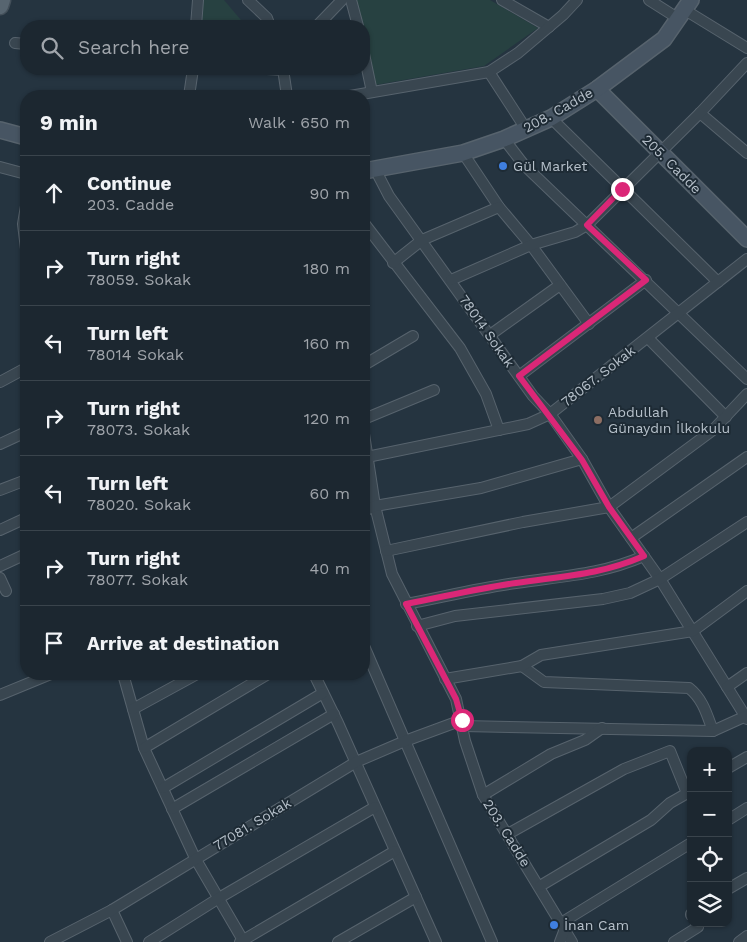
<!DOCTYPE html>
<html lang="en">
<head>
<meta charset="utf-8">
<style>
	body { margin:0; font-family:"Work Sans",sans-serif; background:#252f38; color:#f1f3f6 }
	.controls { position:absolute; right:15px; bottom:15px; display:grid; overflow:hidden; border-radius:10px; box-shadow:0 1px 4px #0004 }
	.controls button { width:45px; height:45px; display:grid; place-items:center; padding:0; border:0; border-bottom:1px solid #3a444c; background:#1c2730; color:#f1f3f6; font:25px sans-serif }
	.stop { position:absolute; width:15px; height:15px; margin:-11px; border:4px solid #db2777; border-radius:50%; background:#fff }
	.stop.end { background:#db2777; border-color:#fff; box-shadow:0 1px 5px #0008 }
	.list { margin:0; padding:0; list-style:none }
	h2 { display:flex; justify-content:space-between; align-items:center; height:65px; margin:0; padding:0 20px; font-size:21px }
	h2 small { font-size:16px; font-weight:400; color:#a0a5ab }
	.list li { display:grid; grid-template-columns:32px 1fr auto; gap:15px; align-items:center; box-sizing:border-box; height:75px; padding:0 20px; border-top:1px solid #3a444c }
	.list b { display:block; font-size:19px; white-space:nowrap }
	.list p { margin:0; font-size:16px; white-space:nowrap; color:#a0a5ab }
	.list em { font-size:16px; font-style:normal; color:#a0a5ab }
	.icon { flex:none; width:28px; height:28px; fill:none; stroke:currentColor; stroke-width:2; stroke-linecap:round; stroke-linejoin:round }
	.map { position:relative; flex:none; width:747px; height:942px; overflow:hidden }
	.search { position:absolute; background:#1c2730; box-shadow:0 1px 4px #0004; left:20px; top:20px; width:350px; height:55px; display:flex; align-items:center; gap:12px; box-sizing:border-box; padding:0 18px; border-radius:20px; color:#a0a5ab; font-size:19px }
	.panel { position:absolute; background:#1c2730; box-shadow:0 1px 4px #0004; left:20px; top:90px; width:350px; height:590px; border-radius:20px }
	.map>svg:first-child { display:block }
	.green { fill:#274141 }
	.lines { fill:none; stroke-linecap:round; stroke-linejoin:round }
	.street-casing { stroke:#57636d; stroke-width:12 }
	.secondary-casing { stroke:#57636d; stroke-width:18 }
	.primary-casing { stroke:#434f59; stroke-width:19 }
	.street { stroke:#394650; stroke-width:10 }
	.secondary { stroke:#475563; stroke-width:15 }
	.primary { stroke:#576570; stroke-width:16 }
	.route { stroke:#db2777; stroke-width:6 }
	.shop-dot { fill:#3f7fe0; stroke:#1e2b35; stroke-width:2 }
	.education-dot { fill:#8d6e63; stroke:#1e2b35; stroke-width:2 }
	.labels { text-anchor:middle; stroke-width:4; stroke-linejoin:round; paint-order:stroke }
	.street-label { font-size:14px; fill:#b6c0ca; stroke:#1e2b35 }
	.poi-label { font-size:14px; fill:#b6c0ca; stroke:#1e2b35; text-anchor:start }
</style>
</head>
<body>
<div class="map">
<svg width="747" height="942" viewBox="0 0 747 942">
	<rect width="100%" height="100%" fill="#253440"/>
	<g class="green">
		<path d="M203,0H224L246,26H200Z"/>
		<path d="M356,0H490L538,28L484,66L375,85L364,36V26H361Z"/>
	</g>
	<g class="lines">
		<defs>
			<g id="street">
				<path d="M248,0L267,18L270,26"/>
				<path d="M351,0L358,26"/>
				<path d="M502,0L549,27"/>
				<path d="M649,0L679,19"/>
				<path d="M685,10L747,48"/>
				<path d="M196,26L198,0"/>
				<path d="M317,26L342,0"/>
				<path d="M15,43L26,44"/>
				<path d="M364,54L372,92"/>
				<path d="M267,69L283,70"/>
				<path d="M283,69L287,96"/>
				<path d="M489,72L526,129"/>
				<path d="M189,96L193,69"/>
				<path d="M350,96L489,72L518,53L563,15L577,0"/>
				<path d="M700,113L747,153"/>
				<path d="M551,118L718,282"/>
				<path d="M504,139L524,165L747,379"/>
				<path d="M463,153L499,207L531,245L589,324"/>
				<path d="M0,167L26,174"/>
				<path d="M375,169L389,196L533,396L550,414L582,459L609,507L660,579L747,719"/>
				<path d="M26,206L23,224L26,249"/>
				<path d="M364,223L460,348L486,394L499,430"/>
				<path d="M393,263L422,240L499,207"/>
				<path d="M451,280L531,245L575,232L587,225L700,113L747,63"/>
				<path d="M490,335L560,285"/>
				<path d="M648,338L726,417"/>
				<path d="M364,365L413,336"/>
				<path d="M519,376L646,280"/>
				<path d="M0,382L26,368"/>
				<path d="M364,419L434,390"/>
				<path d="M364,434L375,506L392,574L456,699L465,741L483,795L572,942"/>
				<path d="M0,444L26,432"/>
				<path d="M367,457L528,424L550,414L747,259"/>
				<path d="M0,490L26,480"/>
				<path d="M364,511L375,506L481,488L582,459"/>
				<path d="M0,530L26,518"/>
				<path d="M631,538L747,457"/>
				<path d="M386,551L523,522L609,507L713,430L747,394"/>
				<path d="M0,566L26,554"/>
				<path d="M0,578L6,591"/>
				<path d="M406,604C443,597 479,588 516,583C563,576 600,575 644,556"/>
				<path d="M417,626L455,616L603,599L630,593L660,579L747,522"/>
				<path d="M364,646L492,942"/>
				<path d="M522,666L544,682L689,688C703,699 707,715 713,731"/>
				<path d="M123,674L144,748L195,858L244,942"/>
				<path d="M314,674L338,723L436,942"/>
				<path d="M445,679L522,666L541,655L693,631L747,591"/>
				<path d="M727,687L747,673"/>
				<path d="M0,695L51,674"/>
				<path d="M133,709L197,674"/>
				<path d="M463,726L713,731L746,716"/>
				<path d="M144,748L268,674"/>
				<path d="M728,768L747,757"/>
				<path d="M163,788L323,693"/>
				<path d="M483,795L551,754L585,740L602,728"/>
				<path d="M172,809L334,714"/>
				<path d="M728,820L747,808"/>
				<path d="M508,834L624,769L670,751L687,793"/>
				<path d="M540,886L651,820L670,803L691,791"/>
				<path d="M728,889L747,878"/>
				<path d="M112,910L127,942"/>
				<path d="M691,914V915"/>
				<path d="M561,923L691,843"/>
				<path d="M50,942L112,910L356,762L405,741L462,720"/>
				<path d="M149,942L219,898L375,807"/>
				<path d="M240,942L395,851"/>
				<path d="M338,942L416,897"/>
				<path d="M560,942L565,929"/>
				<path d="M674,942L698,927L696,923"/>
				<path d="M739,942L747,936"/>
			</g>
			<g id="secondary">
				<path d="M597,89L747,239"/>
				<path d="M0,130L26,137"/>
				<path d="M364,171L463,153L504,139L551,118L597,89L664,39L691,0"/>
			</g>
			<path id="primary" d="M0,6L2,0"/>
		</defs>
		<use href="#street" class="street-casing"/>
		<use href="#secondary" class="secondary-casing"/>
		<use href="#primary" class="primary-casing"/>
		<use href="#street" class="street"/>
		<use href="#secondary" class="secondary"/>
		<use href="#primary" class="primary"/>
	</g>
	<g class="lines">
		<path class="route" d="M462,720L456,699L406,604C443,597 479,588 516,583C563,576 600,575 644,556L609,507L582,460L519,376L646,280L587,225L622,189"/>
	</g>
	<g class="shop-dot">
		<circle cx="503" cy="166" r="5"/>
		<circle cx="554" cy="925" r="5"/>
	</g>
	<circle class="education-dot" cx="598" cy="420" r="5"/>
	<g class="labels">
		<g class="street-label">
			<text transform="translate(558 110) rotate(-29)" y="5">208. Cadde</text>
			<text transform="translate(672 164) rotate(45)" y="5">205. Cadde</text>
			<text transform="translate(487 331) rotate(55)" y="5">78014 Sokak</text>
			<text transform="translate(598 376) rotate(-38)" y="5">78067. Sokak</text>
			<text transform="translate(252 824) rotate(-31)" y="5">77081. Sokak</text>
			<text transform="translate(507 833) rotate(58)" y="5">203. Cadde</text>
		</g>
		<g class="poi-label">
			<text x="513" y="171">Gül Market</text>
			<text x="608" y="417">Abdullah<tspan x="608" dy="16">Günaydın İlkokulu</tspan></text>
			<text x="564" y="930">İnan Cam</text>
		</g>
	</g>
</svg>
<div class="controls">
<button>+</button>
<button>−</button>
<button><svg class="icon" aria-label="locate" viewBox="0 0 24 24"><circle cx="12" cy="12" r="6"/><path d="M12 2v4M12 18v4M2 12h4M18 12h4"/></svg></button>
<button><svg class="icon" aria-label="layers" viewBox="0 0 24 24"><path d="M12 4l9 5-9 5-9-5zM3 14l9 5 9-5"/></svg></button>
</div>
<div class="stop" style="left:462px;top:720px"></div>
<div class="stop end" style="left:622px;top:189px"></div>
<div class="search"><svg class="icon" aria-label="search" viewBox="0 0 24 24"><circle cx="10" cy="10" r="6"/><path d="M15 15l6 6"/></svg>Search here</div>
<section class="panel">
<h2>9 min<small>Walk · 650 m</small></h2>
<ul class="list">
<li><svg class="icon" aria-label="ahead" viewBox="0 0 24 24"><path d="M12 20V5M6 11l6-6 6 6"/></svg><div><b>Continue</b><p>203. Cadde</p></div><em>90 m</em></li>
<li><svg class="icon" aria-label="right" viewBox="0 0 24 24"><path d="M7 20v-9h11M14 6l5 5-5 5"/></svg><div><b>Turn right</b><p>78059. Sokak</p></div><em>180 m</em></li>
<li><svg class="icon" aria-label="left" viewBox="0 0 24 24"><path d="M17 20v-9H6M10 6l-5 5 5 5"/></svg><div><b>Turn left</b><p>78014 Sokak</p></div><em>160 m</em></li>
<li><svg class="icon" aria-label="right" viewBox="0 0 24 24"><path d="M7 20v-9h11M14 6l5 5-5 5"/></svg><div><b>Turn right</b><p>78073. Sokak</p></div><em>120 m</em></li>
<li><svg class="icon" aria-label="left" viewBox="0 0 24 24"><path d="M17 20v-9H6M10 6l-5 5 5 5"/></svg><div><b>Turn left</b><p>78020. Sokak</p></div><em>60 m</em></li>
<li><svg class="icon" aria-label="right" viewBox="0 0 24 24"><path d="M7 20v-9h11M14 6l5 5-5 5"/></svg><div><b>Turn right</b><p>78077. Sokak</p></div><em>40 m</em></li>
<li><svg class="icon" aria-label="arrive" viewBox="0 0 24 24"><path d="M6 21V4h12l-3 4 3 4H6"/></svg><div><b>Arrive at destination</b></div></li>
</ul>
</section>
</div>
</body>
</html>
